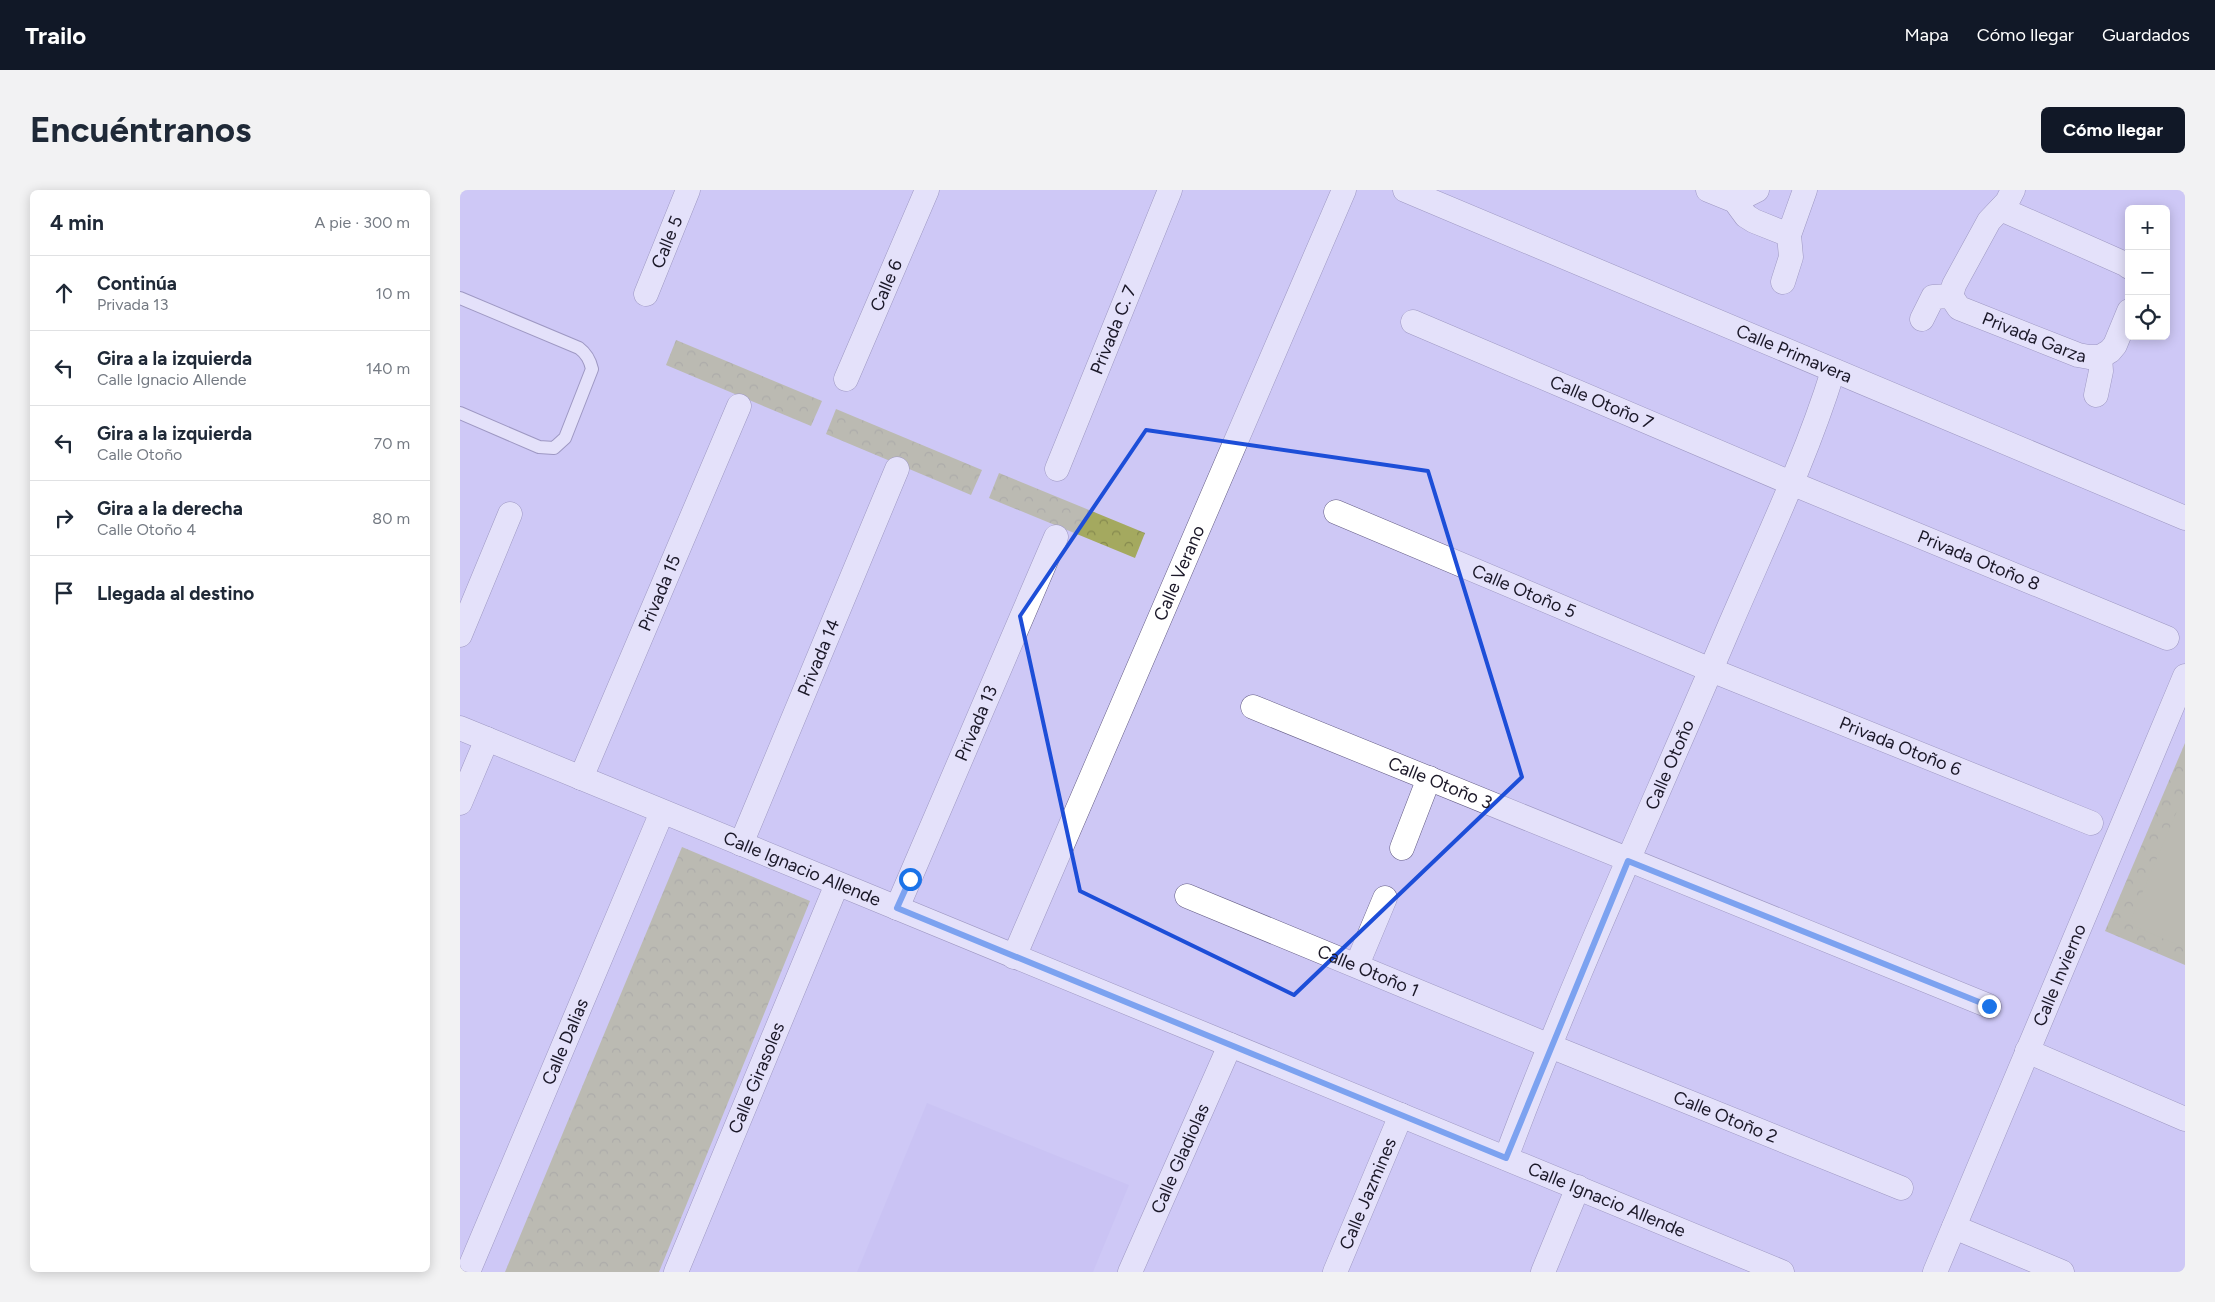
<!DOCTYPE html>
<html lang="es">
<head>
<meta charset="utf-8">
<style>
	body { margin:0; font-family:Figtree,sans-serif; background:#f2f2f3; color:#1f2937 }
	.controls { position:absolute; right:15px; top:15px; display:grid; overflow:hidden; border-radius:8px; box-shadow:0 2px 12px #0003 }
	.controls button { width:45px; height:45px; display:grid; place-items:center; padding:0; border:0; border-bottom:1px solid #e0e1e3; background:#fff; color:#1f2937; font:25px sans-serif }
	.stop { position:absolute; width:15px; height:15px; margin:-11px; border:4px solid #1a73e8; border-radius:50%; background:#fff }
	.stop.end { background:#1a73e8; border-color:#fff; box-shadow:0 1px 5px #0008 }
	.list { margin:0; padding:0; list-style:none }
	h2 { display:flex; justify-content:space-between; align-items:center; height:65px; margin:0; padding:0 20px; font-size:21px }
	h2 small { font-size:16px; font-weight:400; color:#747a83 }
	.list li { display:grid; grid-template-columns:32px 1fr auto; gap:15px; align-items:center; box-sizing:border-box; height:75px; padding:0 20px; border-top:1px solid #e0e1e3 }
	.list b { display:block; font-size:19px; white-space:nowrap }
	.list p { margin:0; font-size:16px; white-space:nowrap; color:#747a83 }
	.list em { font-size:16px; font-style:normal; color:#747a83 }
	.icon { flex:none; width:28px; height:28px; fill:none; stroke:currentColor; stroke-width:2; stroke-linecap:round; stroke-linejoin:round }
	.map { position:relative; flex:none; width:1725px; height:1082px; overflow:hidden; border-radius:8px }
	header { display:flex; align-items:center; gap:30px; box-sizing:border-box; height:70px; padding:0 25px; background:#111827; color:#fff }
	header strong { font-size:24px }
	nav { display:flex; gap:28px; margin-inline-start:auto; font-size:18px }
	.intro { display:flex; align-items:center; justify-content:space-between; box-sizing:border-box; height:120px; padding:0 30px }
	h1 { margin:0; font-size:35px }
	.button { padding:12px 22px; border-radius:8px; background:#111827; color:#fff; font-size:18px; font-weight:700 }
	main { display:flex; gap:30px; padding:0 30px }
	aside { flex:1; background:#fff; border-radius:8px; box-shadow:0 2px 12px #0003 }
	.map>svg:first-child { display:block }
	.built { fill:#c5bdf1 }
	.park { fill:url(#park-crowns) }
	.pitch { fill:#a4a95f }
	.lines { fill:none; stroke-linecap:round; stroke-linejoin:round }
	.service-casing { stroke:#645d85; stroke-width:14 }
	.minor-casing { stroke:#645d85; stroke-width:25 }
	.service { stroke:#fff; stroke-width:12 }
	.minor { stroke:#fff; stroke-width:24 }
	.route { stroke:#1a73e8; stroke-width:6 }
	.marked { fill:none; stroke:#1d4ed8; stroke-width:4; stroke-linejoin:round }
	.labels { text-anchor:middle; stroke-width:4; stroke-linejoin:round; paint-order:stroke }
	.street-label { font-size:18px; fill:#1b1828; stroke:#efedfb }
</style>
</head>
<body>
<header>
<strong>Trailo</strong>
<nav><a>Mapa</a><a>Cómo llegar</a><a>Guardados</a></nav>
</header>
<div class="intro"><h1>Encuéntranos</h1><a class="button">Cómo llegar</a></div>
<main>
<aside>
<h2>4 min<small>A pie · 300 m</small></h2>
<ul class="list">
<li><svg class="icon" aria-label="ahead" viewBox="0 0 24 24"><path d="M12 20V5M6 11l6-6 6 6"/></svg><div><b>Continúa</b><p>Privada 13</p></div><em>10 m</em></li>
<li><svg class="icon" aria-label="left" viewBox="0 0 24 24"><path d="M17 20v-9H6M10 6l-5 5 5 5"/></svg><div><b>Gira a la izquierda</b><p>Calle Ignacio Allende</p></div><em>140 m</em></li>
<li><svg class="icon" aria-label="left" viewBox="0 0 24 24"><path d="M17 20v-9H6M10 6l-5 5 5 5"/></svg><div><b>Gira a la izquierda</b><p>Calle Otoño</p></div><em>70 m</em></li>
<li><svg class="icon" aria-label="right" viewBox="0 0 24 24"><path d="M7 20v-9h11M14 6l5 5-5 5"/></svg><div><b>Gira a la derecha</b><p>Calle Otoño 4</p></div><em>80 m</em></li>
<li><svg class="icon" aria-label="arrive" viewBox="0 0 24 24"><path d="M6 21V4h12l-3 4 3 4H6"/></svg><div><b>Llegada al destino</b></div></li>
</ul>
</aside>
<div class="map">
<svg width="1725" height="1082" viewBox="0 0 1725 1082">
	<defs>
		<pattern id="park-crowns" width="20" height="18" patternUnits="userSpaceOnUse" patternTransform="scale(1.25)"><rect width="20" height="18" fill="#a4a95f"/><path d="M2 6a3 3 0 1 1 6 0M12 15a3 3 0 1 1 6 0" fill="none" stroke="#85894e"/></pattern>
	</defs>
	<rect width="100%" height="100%" fill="#cec8f5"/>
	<path class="built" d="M467,913L669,995L633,1082H397Z"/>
	<g class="park">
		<path d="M216,150L362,211L351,236L206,175Z"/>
		<path d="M376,219L522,280L511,305L366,244Z"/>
		<path d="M539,283L685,343L675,368L529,308Z"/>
		<path d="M1725,553V775L1645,741Z"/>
		<path d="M222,657L350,711L199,1082H45Z"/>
	</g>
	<path class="pitch" d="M1725,602V758L1669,734Z"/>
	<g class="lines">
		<defs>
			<path id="service" d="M0,108L119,158C127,164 130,170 132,179L105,248L94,258L79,257L0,223"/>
			<g id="minor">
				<path id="s1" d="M945,0L1725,328"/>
				<path d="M1248,0L1275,11L1286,26L1294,31L1329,45"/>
				<path d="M1275,11L1297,0"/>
				<path d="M1541,19L1665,74L1669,77"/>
				<path d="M1323,92L1331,67L1329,45L1345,0"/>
				<path id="s2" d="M186,104L228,0"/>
				<path d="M1491,106L1494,95L1529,31L1547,12L1553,0"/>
				<path id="s3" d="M1462,129L1473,107L1491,106L1499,118L1618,165L1629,167H1640L1650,161L1655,155L1669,121"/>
				<path id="s4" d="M953,132L1331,293L1707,448"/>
				<path id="s5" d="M386,189L467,0"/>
				<path d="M1636,205L1641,181L1640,167"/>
				<path id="s6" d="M597,279L710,0"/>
				<path id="s7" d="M876,322L1251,480L1631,633"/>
				<path d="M0,445L50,324"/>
				<path id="s8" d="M793,517L1529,816"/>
				<path id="s9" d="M0,538L1322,1082"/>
				<path id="s10" d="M121,588L279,216"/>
				<path d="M0,613L27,549"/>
				<path id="s11" d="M281,654L437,279"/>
				<path d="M942,658L969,588"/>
				<path id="s12" d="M727,706L1090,856L1441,998"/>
				<path id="s13" d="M437,718L596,347"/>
				<path id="s14" d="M554,767L884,0"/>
				<path d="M897,775L925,708"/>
				<path d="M1567,861L1725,929"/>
				<path id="s15" d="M1046,968C1113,788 1195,612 1270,435C1306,351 1346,268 1373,181"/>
				<path d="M1494,1037L1602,1082"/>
				<path id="s16" d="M8,1082L202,622"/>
				<path id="s17" d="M216,1082L377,694"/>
				<path id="s18" d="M670,1082L770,855"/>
				<path id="s19" d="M875,1082L941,925"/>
				<path d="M1083,1082L1118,997"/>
				<path id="s20" d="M1475,1082L1725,486"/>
			</g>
		</defs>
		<use href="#service" class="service-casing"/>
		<use href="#minor" class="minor-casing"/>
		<use href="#service" class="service"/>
		<use href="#minor" class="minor"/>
	</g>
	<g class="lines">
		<path class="route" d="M450,689L437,718L1046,968L1168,671L1529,816"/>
	</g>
	<path d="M0 0H1725V1082H0ZM686,240L968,281L1062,587L834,805L620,701L560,426Z" fill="#cec8f5" fill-opacity=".55" fill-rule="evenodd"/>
	<path class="marked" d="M686,240L968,281L1062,587L834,805L620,701L560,426Z"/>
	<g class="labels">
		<g class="street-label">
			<text dy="6" stroke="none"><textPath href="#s2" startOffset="56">Calle 5</textPath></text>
			<text dy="6" stroke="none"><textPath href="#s5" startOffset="102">Calle 6</textPath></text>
			<text dy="6" stroke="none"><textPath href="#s6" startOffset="150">Privada C. 7</textPath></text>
			<text dy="6" stroke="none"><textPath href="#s3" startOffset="138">Privada Garza</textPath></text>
			<text dy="6" stroke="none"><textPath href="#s1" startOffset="422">Calle Primavera</textPath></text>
			<text dy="6" stroke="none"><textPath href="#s4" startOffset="205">Calle Otoño 7</textPath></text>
			<text dy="6" stroke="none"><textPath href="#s4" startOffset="614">Privada Otoño 8</textPath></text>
			<text dy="6" stroke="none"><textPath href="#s14" startOffset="418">Calle Verano</textPath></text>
			<text dy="6" stroke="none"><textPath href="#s7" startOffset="204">Calle Otoño 5</textPath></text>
			<text dy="6" stroke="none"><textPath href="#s10" startOffset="201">Privada 15</textPath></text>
			<text dy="6" stroke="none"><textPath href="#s11" startOffset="202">Privada 14</textPath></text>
			<text dy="6" stroke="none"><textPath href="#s13" startOffset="201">Privada 13</textPath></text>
			<text dy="6" stroke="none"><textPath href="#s7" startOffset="611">Privada Otoño 6</textPath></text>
			<text dy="6" stroke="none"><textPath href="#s15" startOffset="426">Calle Otoño</textPath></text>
			<text dy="6" stroke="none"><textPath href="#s8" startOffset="202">Calle Otoño 3</textPath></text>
			<text dy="6" stroke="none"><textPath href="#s9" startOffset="370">Calle Ignacio Allende</textPath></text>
			<text dy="6" stroke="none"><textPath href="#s12" startOffset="196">Calle Otoño 1</textPath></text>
			<text dy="6" stroke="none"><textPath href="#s20" startOffset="322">Calle Invierno</textPath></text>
			<text dy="6" stroke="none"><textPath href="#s16" startOffset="250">Calle Dalias</textPath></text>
			<text dy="6" stroke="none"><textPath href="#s17" startOffset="210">Calle Girasoles</textPath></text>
			<text dy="6" stroke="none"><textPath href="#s12" startOffset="582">Calle Otoño 2</textPath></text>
			<text dy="6" stroke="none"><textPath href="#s18" startOffset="124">Calle Gladiolas</textPath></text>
			<text dy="6" stroke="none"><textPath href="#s19" startOffset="85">Calle Jazmines</textPath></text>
			<text dy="6" stroke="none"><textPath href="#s9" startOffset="1240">Calle Ignacio Allende</textPath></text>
		</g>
	</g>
</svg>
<div class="controls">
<button>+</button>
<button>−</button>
<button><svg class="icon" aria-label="locate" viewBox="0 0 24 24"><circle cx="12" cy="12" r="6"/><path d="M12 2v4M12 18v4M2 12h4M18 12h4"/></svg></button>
</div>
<div class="stop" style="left:450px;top:689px"></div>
<div class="stop end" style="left:1529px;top:816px"></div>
</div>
</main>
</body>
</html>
